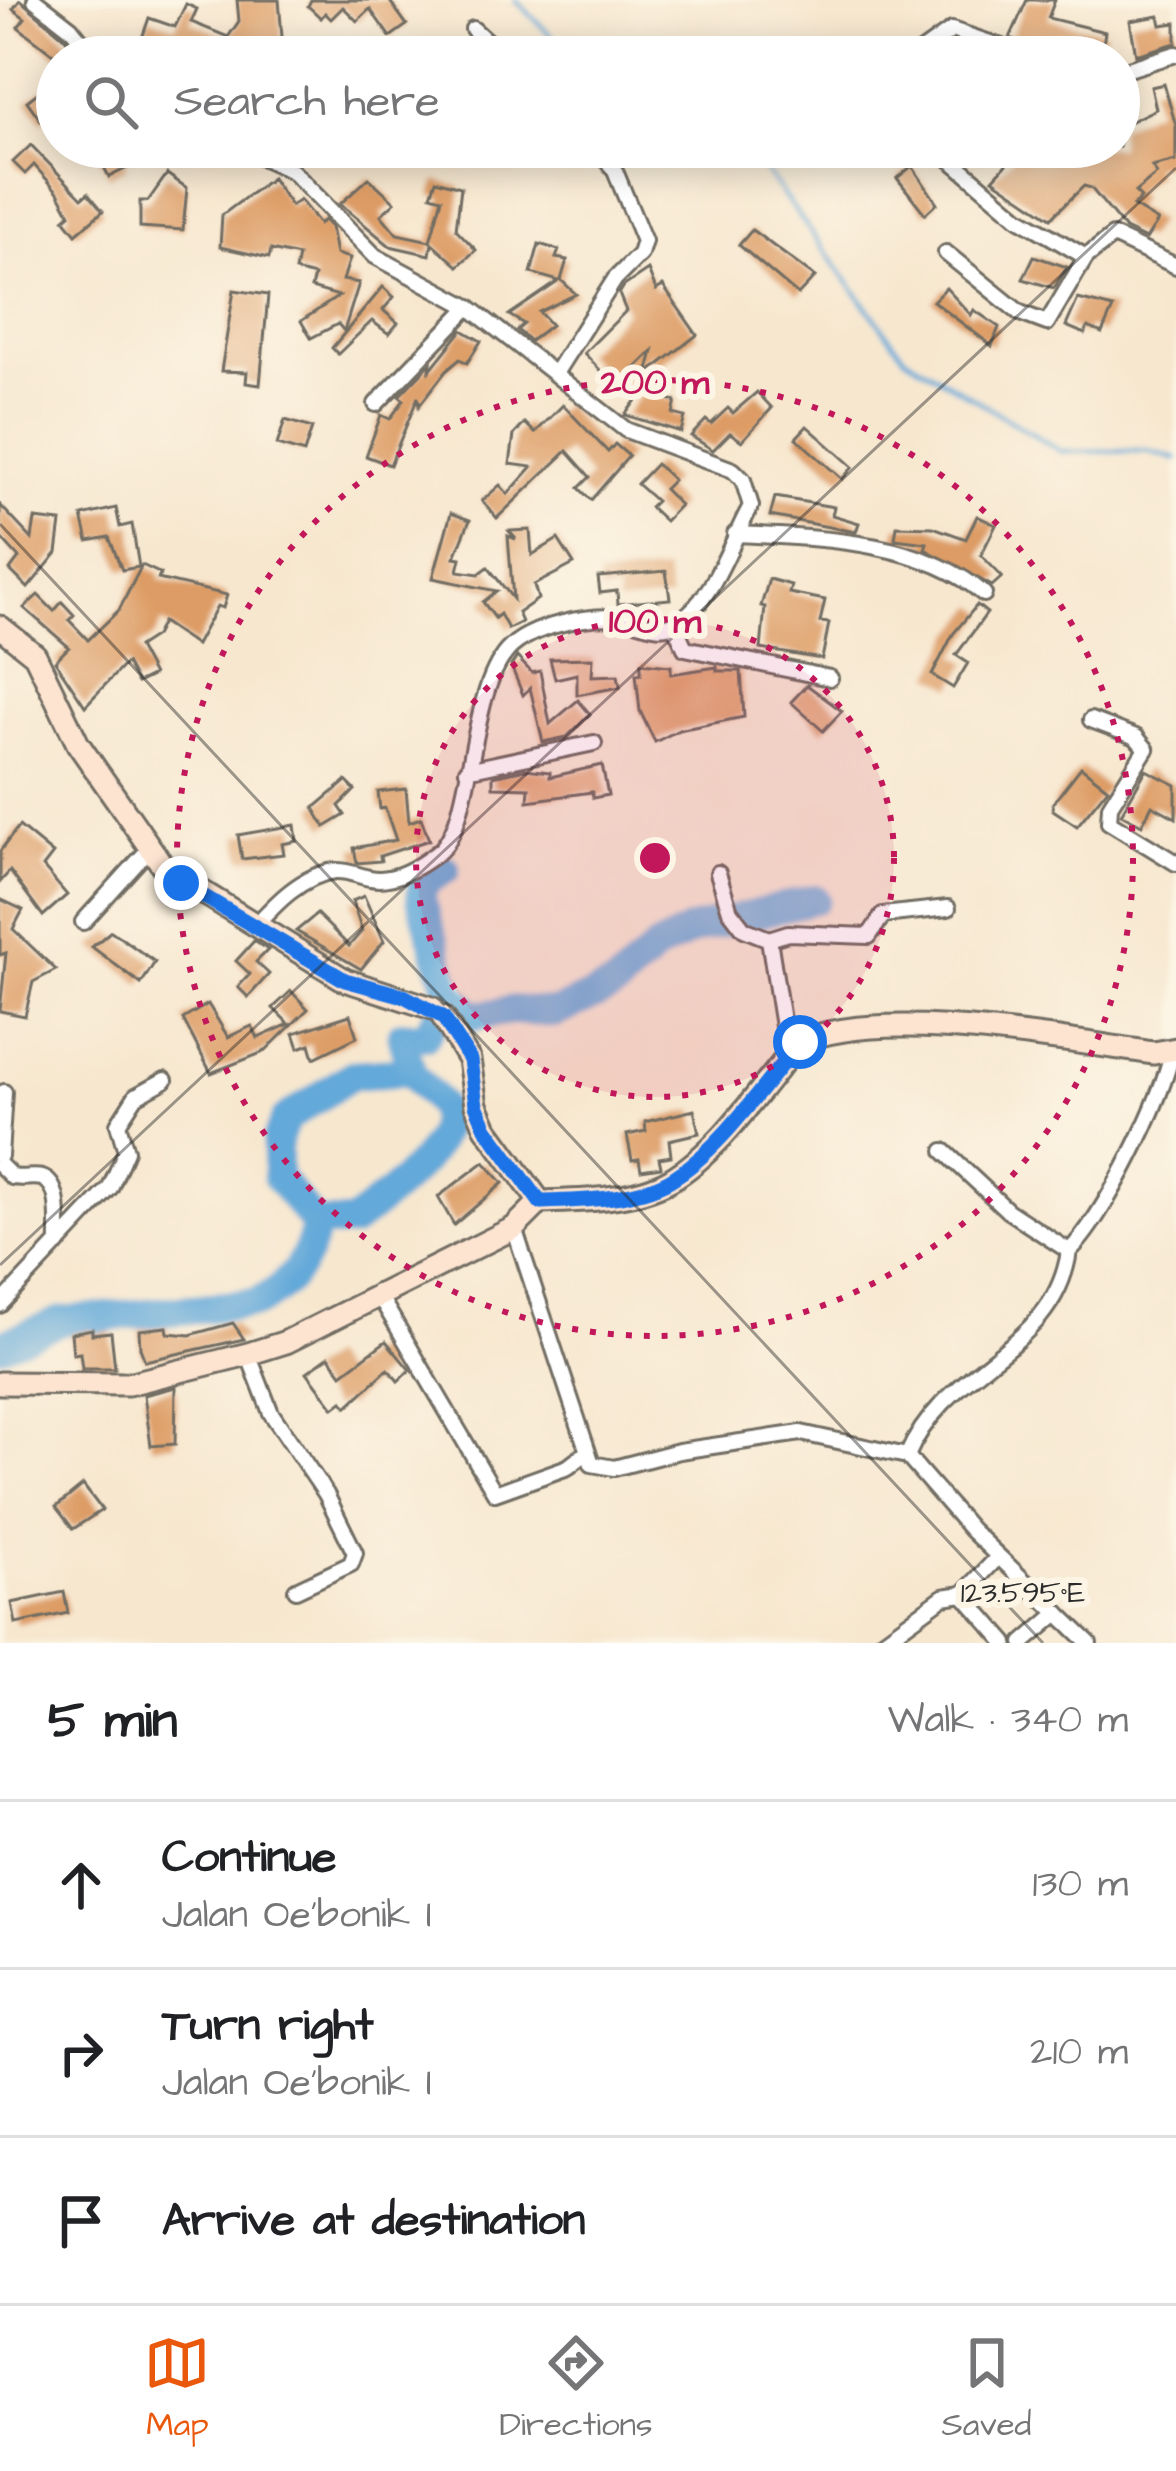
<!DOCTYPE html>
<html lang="en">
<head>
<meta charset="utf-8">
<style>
	body { margin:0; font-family:"Architects Daughter",sans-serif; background:#f2f2f2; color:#202124 }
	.stop { position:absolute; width:36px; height:36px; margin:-27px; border:9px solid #1a73e8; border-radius:50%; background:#fff }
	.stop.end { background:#1a73e8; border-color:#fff; box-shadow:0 3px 12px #0008 }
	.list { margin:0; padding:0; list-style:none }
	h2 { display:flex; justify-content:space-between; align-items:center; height:156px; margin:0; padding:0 48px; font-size:51px }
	h2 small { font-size:39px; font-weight:400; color:#757577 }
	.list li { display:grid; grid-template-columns:78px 1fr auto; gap:36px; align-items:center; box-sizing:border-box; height:168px; padding:0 48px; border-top:3px solid #e0e0e0 }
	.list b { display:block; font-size:45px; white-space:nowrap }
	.list p { margin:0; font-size:39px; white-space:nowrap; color:#757577 }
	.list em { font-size:39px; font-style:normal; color:#757577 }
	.icon { flex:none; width:66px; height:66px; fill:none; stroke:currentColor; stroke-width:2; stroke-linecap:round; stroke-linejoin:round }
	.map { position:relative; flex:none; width:1176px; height:1643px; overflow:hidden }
	.search { position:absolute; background:#fff; box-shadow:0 6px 30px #0003; left:36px; right:36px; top:36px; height:132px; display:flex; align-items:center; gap:30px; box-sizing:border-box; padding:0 42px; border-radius:66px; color:#757577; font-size:45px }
	.sheet { height:660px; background:#fff }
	nav { display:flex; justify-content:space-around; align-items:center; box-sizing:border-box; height:168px; border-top:3px solid #e0e0e0; background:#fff; font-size:33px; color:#757577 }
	nav a { display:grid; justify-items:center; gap:6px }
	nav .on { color:#ea580c }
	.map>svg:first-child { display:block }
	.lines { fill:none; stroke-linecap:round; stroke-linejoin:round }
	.stream { stroke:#63a9d9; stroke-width:4.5 }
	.river { stroke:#63a9d9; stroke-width:30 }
	.building { fill:#dd9c65 }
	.street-casing { stroke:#726d64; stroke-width:20 }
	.secondary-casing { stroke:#726d64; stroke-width:27 }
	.street { stroke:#fff; stroke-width:14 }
	.secondary { stroke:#fde4d1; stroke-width:21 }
	.route { stroke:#1a73e8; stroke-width:15 }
	.ticks { fill:none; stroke:#2b2b2b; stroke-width:3; stroke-opacity:0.45 }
	.ring { fill:none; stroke:#c2185b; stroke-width:6; stroke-dasharray:6 12 }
	.ticks-label { font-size:30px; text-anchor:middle; fill:#2b2b2b; stroke:#fcf5e5; stroke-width:12; stroke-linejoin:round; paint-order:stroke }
	.centre { fill:#c2185b; stroke:#fcf5e5; stroke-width:6 }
	.ring-label { font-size:36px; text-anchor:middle; font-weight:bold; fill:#c2185b; stroke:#fcf5e5; stroke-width:12; stroke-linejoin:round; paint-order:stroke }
</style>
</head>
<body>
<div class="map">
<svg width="1176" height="1643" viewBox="0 0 1176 1643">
	<rect width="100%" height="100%" fill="#fcf5e5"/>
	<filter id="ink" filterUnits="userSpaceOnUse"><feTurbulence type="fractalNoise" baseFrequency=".00833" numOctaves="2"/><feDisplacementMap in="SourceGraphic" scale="24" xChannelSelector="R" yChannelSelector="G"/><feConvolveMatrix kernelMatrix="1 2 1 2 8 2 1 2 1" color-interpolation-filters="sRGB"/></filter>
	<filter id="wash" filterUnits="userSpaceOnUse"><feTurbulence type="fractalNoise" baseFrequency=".004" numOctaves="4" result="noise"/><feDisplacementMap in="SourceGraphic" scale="48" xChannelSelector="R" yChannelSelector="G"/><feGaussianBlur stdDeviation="2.7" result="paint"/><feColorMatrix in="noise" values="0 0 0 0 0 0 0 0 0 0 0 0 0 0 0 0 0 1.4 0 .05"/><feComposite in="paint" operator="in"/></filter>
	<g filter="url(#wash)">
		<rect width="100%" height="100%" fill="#f7e7cf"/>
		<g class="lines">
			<g class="stream">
				<path d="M516,0L562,47L646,57"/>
				<path d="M747,147L904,356L1062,452L1147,451L1176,459"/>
			</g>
			<g class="river">
				<path d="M445,869L422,885L421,899L450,993"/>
				<path d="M411,1071C419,1086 434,1093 441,1108C458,1146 378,1202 352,1224H315L277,1177V1139L286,1119L352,1075L411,1071L402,1035L425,1036L441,1011L439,1000L450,993L474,1016L513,1010L555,1013L616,986L656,949L690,931L815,899"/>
				<path d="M0,1345L61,1321L257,1303C289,1286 310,1260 315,1224"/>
			</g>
		</g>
		<g id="blocks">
			<g class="building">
				<path d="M20,0L63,36L80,57H57L18,27L25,18L13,9Z"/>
				<path d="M237,0H279L282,37L272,57H126L131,41L140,44L149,18L175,27L186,4L197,9L191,22L228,37L239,21Z"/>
				<path d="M311,0H389L407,25L390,37L370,9L357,21L343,7L331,19L325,13L321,18L308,6Z"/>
				<path d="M1027,0H1055L1048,18L1105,32L1101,57H1080L1060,46L1055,57H1042L1036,47L1010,38Z"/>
				<path d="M1159,16L1161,25L1176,23V43L1136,55L1130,21Z"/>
				<path d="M57,78V110L42,122L27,101Z"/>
				<path d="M1164,84L1176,126V161L1152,167L1157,174L1135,192L1141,198L1133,206L1158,221L1146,239L1125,229L1091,188L1084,186L1051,218L993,179L1022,147H1119V127L1156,109L1151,87Z"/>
				<path d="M31,145L82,198L88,193L103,211L76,234L64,219L70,214L58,192L34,165L25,174L13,162Z"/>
				<path d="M94,147H155L124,161L127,168L109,177Z"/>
				<path d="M912,166L937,203L925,214L897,178Z"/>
				<path d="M167,174L187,188L183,230L140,227V201H148Z"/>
				<path d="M272,178L291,206L300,200L319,224L324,220L331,227L336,254L350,258L343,280L359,283L344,331L338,324L311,338L301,321L339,296L311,288L314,276L295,271L298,256L271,250L269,258L220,247L222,215Z"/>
				<path d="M369,178L395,202L381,215L397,234L430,241L442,198L431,195L436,180L461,187L456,229L476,250L458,266L432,243L430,255L390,246L340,204Z"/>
				<path d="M752,230L815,277L798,295L739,245Z"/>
				<path d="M539,244L559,250L556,258L567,260L561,280L576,294L539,312L551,325L530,341L517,330L524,324L509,315L559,281L531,273Z"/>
				<path d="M1034,256L1067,267L1054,288L1023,279Z"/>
				<path d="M648,270L656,290L663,286L697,335L647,374L653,351L616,387L584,353L626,311L619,294L624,286Z"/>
				<path d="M383,287L394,297L383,310L398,323L389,334L372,321L338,354L332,348Z"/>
				<path d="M946,288L971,315L974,310L999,327L992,346L933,301Z"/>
				<path d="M234,290L268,295L260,385L246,383L247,372L221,371Z"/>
				<path d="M1078,299L1113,308L1102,333L1088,327L1085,334L1066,326Z"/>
				<path d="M462,330L481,341L467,363L460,359L446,371L419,406L418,397L390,465L366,456L381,415L390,419L404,400L399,396L431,363L430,370Z"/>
				<path d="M642,392L676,401L673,414L685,417L681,432L625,415Z"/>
				<path d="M757,392L772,408L742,441L730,433L713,450L691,436L706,420L711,424L728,408L733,413Z"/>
				<path d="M563,405L608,452L615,444L629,456L591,500L579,488L590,477L567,451L497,518L482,501L500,485L508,494L532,467L510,464L514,435L525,423L535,433Z"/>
				<path d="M285,420L312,428L304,453L277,445Z"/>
				<path d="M807,426L853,467L842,479L796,438Z"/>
				<path d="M656,464L673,480L664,489L680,505L665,521L650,507L656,501L637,484Z"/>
				<path d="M775,497L834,507L832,515L859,523L856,532L770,516Z"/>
				<path d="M0,505L32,539L35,519L61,522L57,553L28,588L10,570L19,558L0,537Z"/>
				<path d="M116,508L120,527L132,524L139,567L122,570L109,537L88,541L82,516Z"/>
				<path d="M451,513L470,520L455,557L461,558L458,571L479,574L488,567L513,599L508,536L516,539L509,531L530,530L532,555L558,539L574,564L534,585L538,599L518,613L522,622L508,629L500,614L495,618L483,602L497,591L433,578Z"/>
				<path d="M977,516L996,525L981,555L1002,577L992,586L925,549L927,543L895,539L897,526L933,527L966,539Z"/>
				<path d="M142,565L161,574L158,579L227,595L223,608L217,606L196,645L162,622L155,636L138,647L153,675L137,683L126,663L85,706L55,661L69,647L24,608L38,595L54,611L62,602L74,615L69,620L88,640L119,610Z"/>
				<path d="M666,571L670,599L618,604L617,591L600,593L598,577Z"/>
				<path d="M769,579L791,585L789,593L825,600L820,622L829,623L822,659L761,649L765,607L761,606Z"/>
				<path d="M977,605L987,613L956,655L968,663L953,688L932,675L953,634Z"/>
				<path d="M517,657L532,673L540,671L550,724L578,700L590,714L567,737L543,742L530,688L523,695L511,666Z"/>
				<path d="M593,658L592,676L618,675L620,687L577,695V674L555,679L550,659Z"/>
				<path d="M641,663L671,666V674L717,667V671H741L744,717L679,730L655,742L640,711L636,674H641Z"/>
				<path d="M807,685L842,711L823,731L791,702Z"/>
				<path d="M602,765L608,795L593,798L592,792L528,801L529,788L493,787V776L526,769L550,772V777Z"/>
				<path d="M1081,767L1108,788L1077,826L1053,810V803Z"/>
				<path d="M1146,770L1176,785V818L1152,805L1142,825L1121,814Z"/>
				<path d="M346,781L355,790L339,806L345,815L325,827L314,808Z"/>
				<path d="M406,789L409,822L421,818L429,840L380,856L381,861L357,863L354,848L396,840L385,808L380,809L378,792Z"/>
				<path d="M295,825L297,841L282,844L284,854L242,859L238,835Z"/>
				<path d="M19,826L53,854L43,867L67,895L43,916L10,871L0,882V851Z"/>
				<path d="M364,896L384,941L361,969L296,931L317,914L349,946L362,931L352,901Z"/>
				<path d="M0,899L23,910L13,929L56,970L33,982L25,1016L0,1011L6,953L0,955Z"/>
				<path d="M111,931L155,962L141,984L92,947Z"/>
				<path d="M254,941L268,950L256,962L269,974L248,997L238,987L250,974L236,961Z"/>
				<path d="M291,991L308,1009L264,1052L211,1073L183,1019L208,1004L228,1037L252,1026L258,1038L289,1024L273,1008Z"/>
				<path d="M350,1015L357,1037L314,1058L310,1044L299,1048L294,1033Z"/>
				<path d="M694,1110L699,1133L669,1140L671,1156L659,1158L661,1167L641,1170L639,1159L632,1160L627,1135L646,1131L645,1122Z"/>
				<path d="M484,1162L503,1183L454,1225L438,1197Z"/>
				<path d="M233,1323L244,1339L145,1361L140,1348L139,1330L167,1327L168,1333L190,1335Z"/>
				<path d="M92,1329V1334L111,1332L115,1368H82L80,1353L73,1354L71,1333Z"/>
				<path d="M386,1341L410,1370L398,1381L388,1369L347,1407L343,1401L334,1408L307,1372L329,1356L342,1374Z"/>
				<path d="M176,1387L175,1444L151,1446L144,1395Z"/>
				<path d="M83,1485L102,1510L73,1529L56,1507Z"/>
				<path d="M64,1592L68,1613L16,1624L12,1603Z"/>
			</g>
		</g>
	</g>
	<g filter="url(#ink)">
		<use href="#blocks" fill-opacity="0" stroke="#726d64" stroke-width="3"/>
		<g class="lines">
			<defs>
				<g id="street">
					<path d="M35,0L71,28L94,57"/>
					<path d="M473,29L504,57"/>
					<path d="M914,57L952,30L1031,57"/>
					<path d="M1119,72L1176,54"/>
					<path d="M240,147L292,171L375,256L469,307L626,430L733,470L743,480L751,506C731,541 714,599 679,621C659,633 647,623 627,619C594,613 530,625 507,651C467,697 475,825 437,853C419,867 393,883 370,878C358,876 348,870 335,871C302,875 275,904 254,927"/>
					<path d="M936,147L1019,218L1086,257L1113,236L1176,266"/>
					<path d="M946,253L1020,313L1047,323L1086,257"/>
					<path d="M556,372L615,279L640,254L644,241L615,171L596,147"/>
					<path d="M376,404L469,307"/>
					<path d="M735,534C815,538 921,539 984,594"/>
					<path d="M674,624L685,648L830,678"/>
					<path d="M1091,720L1136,737L1146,749L1110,806L1109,822L1176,863"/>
					<path d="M467,770L594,743"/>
					<path d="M718,873L730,911L744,929L769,939L784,1033L799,1043"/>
					<path d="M83,922L150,848"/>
					<path d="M769,939L788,933L869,936L883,915L948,908"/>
					<path d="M944,1151L1008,1211L1069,1251C1102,1222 1165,1095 1172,1051"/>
					<path d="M0,1156L4,1092"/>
					<path d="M0,1165L12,1177C21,1179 34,1176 42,1178C63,1185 57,1227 58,1244"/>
					<path d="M514,1228L592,1464L614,1468L679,1451L801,1433L907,1456L971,1530L1089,1643"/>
					<path d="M377,1292L495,1493L568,1467L585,1454"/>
					<path d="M0,1305L110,1188L126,1151L118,1124L136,1096L165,1080"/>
					<path d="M248,1354L271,1413L326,1494L355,1553L351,1564L296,1590"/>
					<path d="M907,1456C947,1363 1055,1351 1069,1251"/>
					<path d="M963,1594L998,1557"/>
					<path d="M880,1643L943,1597L963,1594L1006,1643"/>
					<path d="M1023,1643L1058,1613"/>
				</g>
				<g id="secondary">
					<path d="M0,627L35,655L78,744L165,869L345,980L432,1008"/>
					<path d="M443,1017L469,1060L476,1105L486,1128L540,1202C578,1201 635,1200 670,1180C721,1150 761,1087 799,1043C877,1005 1066,1041 1154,1053L1176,1049"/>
					<path d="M0,1383L128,1384L248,1354L286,1342L514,1228L540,1202"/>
				</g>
			</defs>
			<use href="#street" class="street-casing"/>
			<use href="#secondary" class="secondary-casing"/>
			<use href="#street" class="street"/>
			<use href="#secondary" class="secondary"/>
		</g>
	</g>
	<g class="lines" filter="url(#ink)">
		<path class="route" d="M181,883L345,980L404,996L443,1017L470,1060L476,1105L486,1128L540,1202C578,1201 635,1200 670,1180C721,1150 761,1087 800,1042"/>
	</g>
	<path class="ticks" d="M0,524L1043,1643M0,1265L1176,168"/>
	<circle cx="655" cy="858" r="239" fill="#c2185b" fill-opacity=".12"/>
	<g class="ring">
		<circle cx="655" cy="858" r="239"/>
		<circle cx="655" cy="858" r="478"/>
	</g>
	<g class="ticks-label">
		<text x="1023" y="1602">123.595°E</text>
	</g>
	<circle cx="655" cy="858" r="18" class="centre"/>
	<g class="ring-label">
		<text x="655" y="393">200 m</text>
		<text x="655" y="632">100 m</text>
	</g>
</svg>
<div class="stop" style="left:800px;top:1042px"></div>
<div class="stop end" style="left:181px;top:883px"></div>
<div class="search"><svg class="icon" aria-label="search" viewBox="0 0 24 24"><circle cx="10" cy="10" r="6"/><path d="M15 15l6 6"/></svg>Search here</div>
</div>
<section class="sheet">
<h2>5 min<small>Walk · 340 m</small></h2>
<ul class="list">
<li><svg class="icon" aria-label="ahead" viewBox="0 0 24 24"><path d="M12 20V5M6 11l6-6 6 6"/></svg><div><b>Continue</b><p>Jalan Oe'bonik I</p></div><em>130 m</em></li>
<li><svg class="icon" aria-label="right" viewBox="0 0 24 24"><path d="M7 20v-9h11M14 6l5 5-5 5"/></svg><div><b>Turn right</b><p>Jalan Oe'bonik I</p></div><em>210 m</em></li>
<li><svg class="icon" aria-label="arrive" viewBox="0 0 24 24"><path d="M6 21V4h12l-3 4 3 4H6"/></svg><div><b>Arrive at destination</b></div></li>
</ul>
</section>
<nav>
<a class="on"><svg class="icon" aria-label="map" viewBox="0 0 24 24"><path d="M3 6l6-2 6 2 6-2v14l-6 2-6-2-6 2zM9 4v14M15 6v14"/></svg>Map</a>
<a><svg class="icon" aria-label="directions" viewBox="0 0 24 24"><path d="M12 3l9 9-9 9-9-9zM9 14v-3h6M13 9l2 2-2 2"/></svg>Directions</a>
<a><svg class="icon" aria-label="saved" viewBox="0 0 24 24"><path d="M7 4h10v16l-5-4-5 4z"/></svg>Saved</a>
</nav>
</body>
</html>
